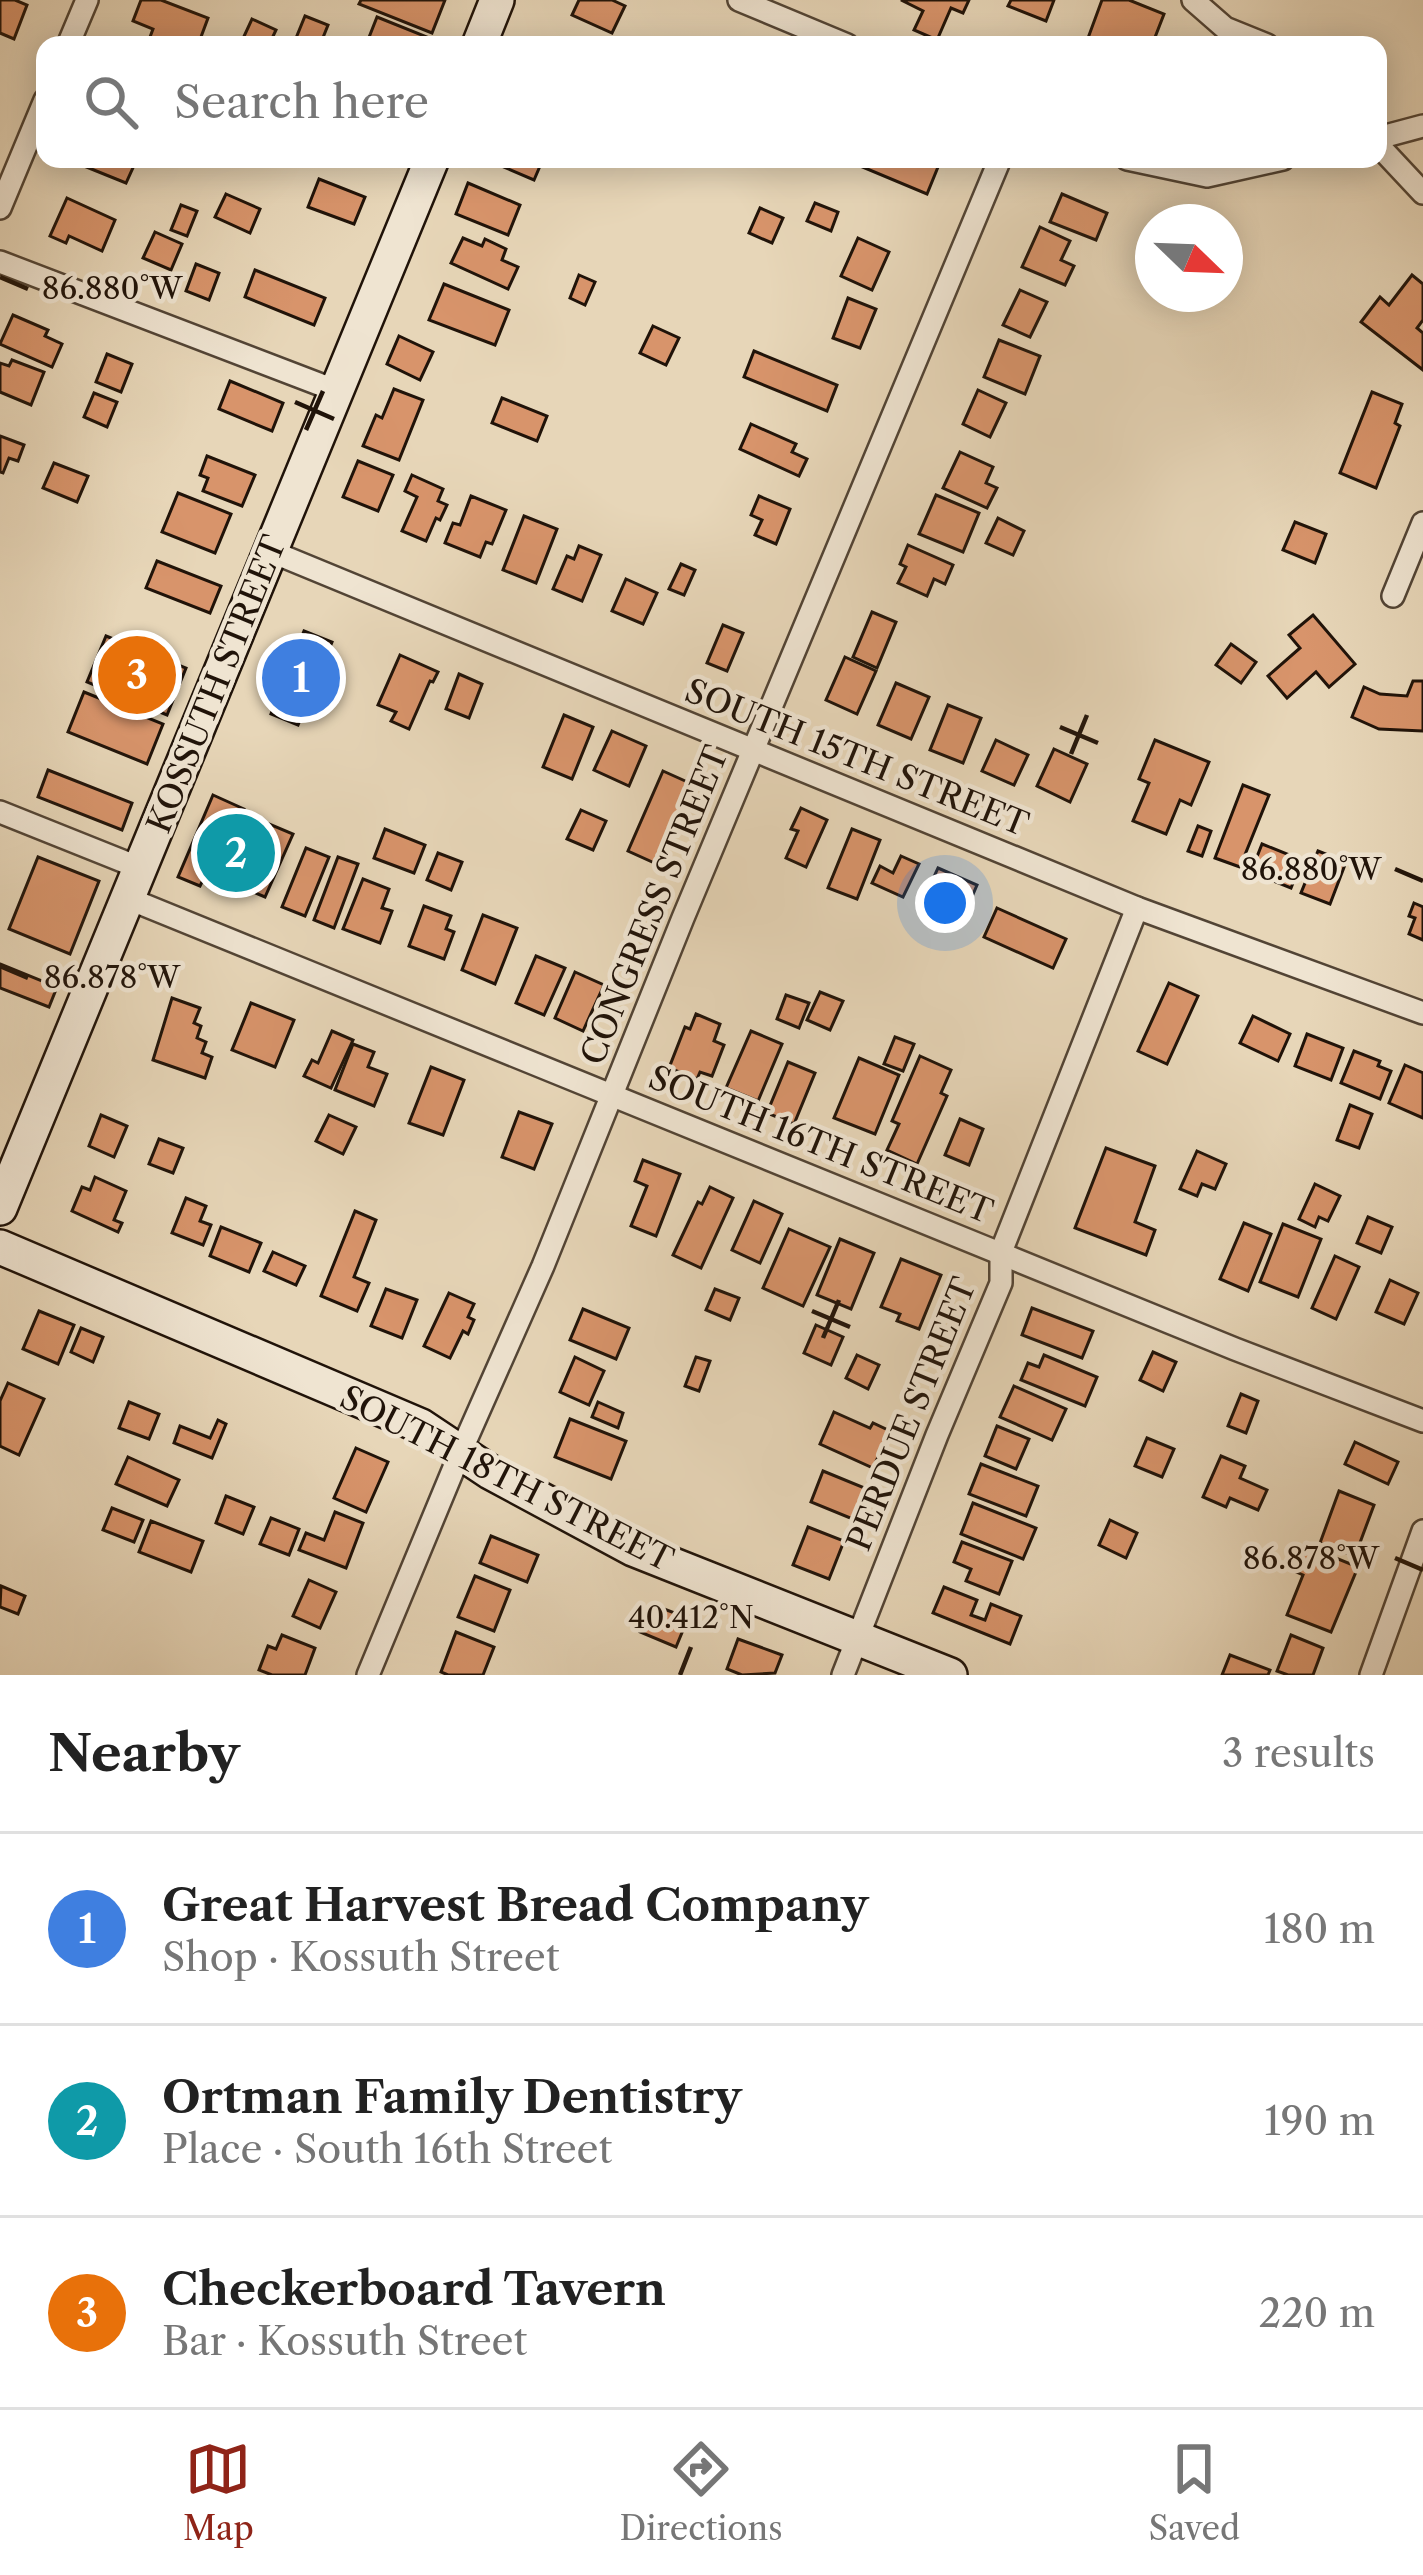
<!DOCTYPE html>
<html lang="en">
<head>
<meta charset="utf-8">
<style>
	body { margin:0; font-family:"Libre Caslon Text",serif; background:#f2f2f2; color:#222 }
	.compass { position:absolute; left:1135px; top:204px; width:108px; height:108px; border-radius:50%; background:#fff; box-shadow:0 6px 30px #0003; rotate:113deg }
	.you { position:absolute; left:945px; top:903px; width:42px; height:42px; margin:-30px; border:9px solid #fff; border-radius:50%; background:#1a73e8; box-shadow:0 0 0 18px #1a73e833 }
	.badge { display:grid; place-items:center; width:78px; height:78px; border-radius:50%; background:#8f2418; color:#fff; font-size:39px; font-weight:700 }
	.pin { position:absolute; translate:-50% -50%; border:6px solid #fff; box-shadow:0 3px 12px #0006 }
	.list { margin:0; padding:0; list-style:none }
	h2 { display:flex; justify-content:space-between; align-items:center; height:156px; margin:0; padding:0 48px; font-size:51px }
	h2 small { font-size:39px; font-weight:400; color:#767676 }
	.list li { display:grid; grid-template-columns:78px 1fr auto; gap:36px; align-items:center; box-sizing:border-box; height:192px; padding:0 48px; border-top:3px solid #e0e0e0 }
	.list b { display:block; font-size:45px; white-space:nowrap }
	.list p { margin:0; font-size:39px; white-space:nowrap; color:#767676 }
	.list em { font-size:39px; font-style:normal; color:#767676 }
	.icon { flex:none; width:66px; height:66px; fill:none; stroke:currentColor; stroke-width:2; stroke-linecap:round; stroke-linejoin:round }
	.map { position:relative; flex:none; width:1423px; height:1675px; overflow:hidden }
	.search { position:absolute; background:#fff; box-shadow:0 6px 30px #0003; left:36px; right:36px; top:36px; height:132px; display:flex; align-items:center; gap:30px; box-sizing:border-box; padding:0 42px; border-radius:24px; color:#767676; font-size:45px }
	.sheet { height:732px; background:#fff }
	nav { display:flex; justify-content:space-around; align-items:center; box-sizing:border-box; height:168px; border-top:3px solid #e0e0e0; background:#fff; font-size:33px; color:#767676 }
	nav a { display:grid; justify-items:center; gap:6px }
	nav .on { color:#8f2418 }
	.map>svg:first-child { display:block }
	.building { fill:#d8946b; stroke:#201309; stroke-width:3 }
	.lines { fill:none; stroke-linecap:round; stroke-linejoin:round }
	.street-casing { stroke:#524435; stroke-width:26 }
	.secondary-casing { stroke:#201309; stroke-width:38 }
	.street { stroke:#efe4d1; stroke-width:21 }
	.secondary { stroke:#efe4d1; stroke-width:33 }
	.ticks { fill:none; stroke:#201309; stroke-width:4.5 }
	.labels { text-anchor:middle; stroke-width:9; stroke-linejoin:round; paint-order:stroke }
	.street-label { font-size:33px; fill:#201309; stroke:#efe4d1 }
	.ticks-label { font-size:30px; text-anchor:middle; fill:#201309; stroke:#efe4d1; stroke-width:9; stroke-linejoin:round; paint-order:stroke }
</style>
</head>
<body>
<div class="map">
<svg width="1423" height="1675" viewBox="0 0 1423 1675">
	<rect width="100%" height="100%" fill="#e7d6b8"/>
	<filter id="stains"><feTurbulence type="fractalNoise" baseFrequency=".00167" numOctaves="4"/><feColorMatrix values="0 0 0 0 .2 0 0 0 0 .09 0 0 0 0 .02 0 0 0 .5 -.17"/></filter>
	<radialGradient id="worn" r=".72"><stop offset=".6" stop-color="#630" stop-opacity="0"/><stop offset="1" stop-color="#630" stop-opacity=".3"/></radialGradient>
	<g class="building">
		<path d="M0,0H15L27,5L14,39L0,33Z"/>
		<path d="M141,0H161L208,18L198,45H172L150,37L153,29L133,21Z"/>
		<path d="M361,0H445L432,33L359,4Z"/>
		<path d="M579,0H612L625,6L612,33L572,15Z"/>
		<path d="M901,0H969L963,13L951,8L937,40L914,30L923,11Z"/>
		<path d="M1011,0H1054L1046,21L1008,6Z"/>
		<path d="M1102,0H1129L1164,14L1152,45H1107L1088,38Z"/>
		<path d="M305,16L328,25L320,45L302,40L301,45L294,43Z"/>
		<path d="M377,17L432,39L430,45H366Z"/>
		<path d="M252,19L276,30L269,45H240Z"/>
		<path d="M76,159H131L136,161L126,183L74,162Z"/>
		<path d="M485,159H543L534,180Z"/>
		<path d="M849,159H932L940,162L927,194L848,161Z"/>
		<path d="M319,179L365,197L354,224L308,207Z"/>
		<path d="M468,183L520,205L508,235L456,214Z"/>
		<path d="M226,194L260,209L250,233L215,217Z"/>
		<path d="M1062,194L1107,213L1096,240L1050,222Z"/>
		<path d="M67,198L115,220L102,251L69,236L66,243L50,236Z"/>
		<path d="M815,203L838,212L831,231L807,221Z"/>
		<path d="M181,205L197,211L187,236L171,230Z"/>
		<path d="M760,208L783,218L772,243L749,233Z"/>
		<path d="M1040,227L1070,241L1061,260L1074,266L1065,285L1022,267Z"/>
		<path d="M155,232L182,244L171,270L143,258Z"/>
		<path d="M463,238L482,246L485,239L506,249L502,260L518,267L508,289L451,263Z"/>
		<path d="M858,238L889,252L872,290L841,276Z"/>
		<path d="M196,264L219,273L209,300L186,291Z"/>
		<path d="M255,270L325,298L314,325L245,297Z"/>
		<path d="M579,275L595,282L585,305L570,298Z"/>
		<path d="M1412,275L1423,284V320L1417,328L1423,333V370L1361,322L1380,297L1389,305Z"/>
		<path d="M444,284L509,310L495,345L429,320Z"/>
		<path d="M1020,290L1047,302L1030,337L1003,325Z"/>
		<path d="M848,298L876,309L860,348L833,338Z"/>
		<path d="M13,315L48,330L45,336L62,344L52,367L0,344Z"/>
		<path d="M653,326L679,338L666,365L640,353Z"/>
		<path d="M399,336L433,352L420,380L387,364Z"/>
		<path d="M999,340L1040,356L1025,394L984,377Z"/>
		<path d="M754,351L837,385L827,411L744,377Z"/>
		<path d="M107,354L132,364L121,392L96,382Z"/>
		<path d="M12,360L44,372L31,405L0,392V363L9,366Z"/>
		<path d="M230,381L283,403L272,431L219,409Z"/>
		<path d="M394,389L423,400L399,460L363,446L376,415L382,418Z"/>
		<path d="M978,390L1006,403L990,437L963,424Z"/>
		<path d="M1372,392L1402,404L1395,423L1400,426L1376,488L1340,473Z"/>
		<path d="M94,393L117,402L107,427L84,417Z"/>
		<path d="M502,398L547,416L537,441L492,423Z"/>
		<path d="M751,424L796,444L792,452L807,459L799,476L740,449Z"/>
		<path d="M0,436L24,445L18,461L9,458L3,473L0,472Z"/>
		<path d="M960,452L993,467L986,483L997,488L987,508L943,488Z"/>
		<path d="M207,456L255,475L242,506L203,491L208,478L200,475Z"/>
		<path d="M358,461L393,475L378,511L343,497Z"/>
		<path d="M54,463L88,476L77,502L43,488Z"/>
		<path d="M412,475L443,489L438,501L447,505L440,520L436,518L426,541L402,531L417,497L405,491Z"/>
		<path d="M178,493L231,514L215,553L162,532Z"/>
		<path d="M936,495L979,513L963,552L919,534Z"/>
		<path d="M471,496L506,510L492,544L486,542L480,557L445,543L453,523L460,525Z"/>
		<path d="M759,496L790,509L776,544L755,535L762,520L751,515Z"/>
		<path d="M524,516L557,529L536,583L503,570Z"/>
		<path d="M998,518L1024,531L1013,555L986,543Z"/>
		<path d="M1295,522L1326,534L1315,563L1283,550Z"/>
		<path d="M908,545L953,565L945,584L934,579L927,596L898,583L906,567L900,564Z"/>
		<path d="M579,546L601,555L582,601L553,589L567,556L574,559Z"/>
		<path d="M157,561L221,586L210,613L146,588Z"/>
		<path d="M681,564L695,570L684,595L669,589Z"/>
		<path d="M626,579L657,593L643,624L612,611Z"/>
		<path d="M872,612L896,622L877,668L853,657Z"/>
		<path d="M1313,615L1355,664L1329,687L1316,672L1287,698L1268,676L1300,648L1289,635Z"/>
		<path d="M723,625L743,633L727,671L707,663Z"/>
		<path d="M304,631L332,642L298,725L271,714Z"/>
		<path d="M106,636L186,668L167,715L87,682Z"/>
		<path d="M1231,644L1256,662L1241,683L1216,665Z"/>
		<path d="M400,655L438,672L433,682L430,681L409,729L391,721L396,712L378,705Z"/>
		<path d="M845,657L876,671L857,714L826,700Z"/>
		<path d="M459,674L482,684L469,718L446,709Z"/>
		<path d="M1413,681H1423V731L1379,729L1352,717L1364,687L1380,694L1407,696Z"/>
		<path d="M896,683L929,697L911,739L878,725Z"/>
		<path d="M84,692L163,724L147,764L68,732Z"/>
		<path d="M948,705L981,718L963,763L930,750Z"/>
		<path d="M564,715L593,727L572,779L543,767Z"/>
		<path d="M612,731L646,746L629,786L594,770Z"/>
		<path d="M996,740L1028,755L1014,785L982,771Z"/>
		<path d="M1155,740L1209,762L1191,805L1180,800L1166,834L1133,821L1149,783L1139,779Z"/>
		<path d="M1054,749L1087,764L1070,802L1037,786Z"/>
		<path d="M48,770L132,803L122,830L38,797Z"/>
		<path d="M663,771L694,785L659,865L628,851Z"/>
		<path d="M1243,785L1269,795L1240,867L1215,858Z"/>
		<path d="M213,795L244,809L243,813L293,834L265,897L207,872L200,886L178,877Z"/>
		<path d="M801,808L827,820L806,867L786,858L798,831L791,829Z"/>
		<path d="M581,810L606,821L593,850L567,839Z"/>
		<path d="M1198,826L1211,831L1202,856L1188,851Z"/>
		<path d="M385,829L425,845L414,873L374,858Z"/>
		<path d="M852,829L880,840L857,899L828,888Z"/>
		<path d="M1262,844L1302,860L1291,888L1251,872Z"/>
		<path d="M306,848L329,857L305,916L282,907Z"/>
		<path d="M1318,851L1346,862L1330,904L1301,893Z"/>
		<path d="M438,853L462,862L451,890L427,880Z"/>
		<path d="M901,856L919,864L903,897L872,883L880,866L893,873Z"/>
		<path d="M38,857L99,881L70,954L9,929Z"/>
		<path d="M338,857L358,864L334,928L314,920Z"/>
		<path d="M938,868L977,885L962,920L922,903Z"/>
		<path d="M363,879L389,889L382,908L392,911L380,943L343,929Z"/>
		<path d="M1414,903L1423,907V940L1409,934L1415,918L1409,916Z"/>
		<path d="M424,906L451,916L446,929L454,932L444,959L409,946Z"/>
		<path d="M997,908L1066,939L1053,968L984,937Z"/>
		<path d="M483,915L517,928L495,984L462,970Z"/>
		<path d="M536,956L565,968L544,1015L516,1003Z"/>
		<path d="M0,964L57,987L49,1007L0,988Z"/>
		<path d="M575,972L604,985L583,1031L555,1018Z"/>
		<path d="M1169,983L1198,996L1167,1064L1138,1051Z"/>
		<path d="M820,992L843,1001L830,1030L807,1020Z"/>
		<path d="M786,995L809,1003L799,1028L777,1019Z"/>
		<path d="M172,998L200,1008L194,1023L201,1026L197,1038L206,1042L202,1053L212,1057L205,1078L153,1060Z"/>
		<path d="M251,1003L294,1020L275,1067L232,1050Z"/>
		<path d="M696,1014L720,1024L714,1041L724,1045L712,1076L700,1072L697,1079L669,1068L685,1027L690,1029Z"/>
		<path d="M1253,1016L1290,1034L1278,1061L1240,1043Z"/>
		<path d="M332,1031L353,1040L331,1088L304,1076L312,1060L318,1063Z"/>
		<path d="M751,1031L782,1044L758,1101L726,1088Z"/>
		<path d="M1307,1034L1343,1048L1331,1080L1295,1066Z"/>
		<path d="M895,1037L914,1044L903,1071L884,1064Z"/>
		<path d="M353,1044L374,1052L368,1067L387,1074L374,1106L335,1090Z"/>
		<path d="M1354,1051L1380,1061L1378,1066L1391,1071L1380,1099L1341,1083Z"/>
		<path d="M920,1056L951,1070L941,1093L947,1096L917,1164L887,1150L899,1124L892,1121Z"/>
		<path d="M859,1058L899,1075L875,1134L834,1118Z"/>
		<path d="M788,1062L815,1073L794,1124L767,1113Z"/>
		<path d="M1405,1065L1423,1073V1118L1389,1103Z"/>
		<path d="M431,1067L464,1080L443,1135L409,1123Z"/>
		<path d="M1350,1105L1372,1114L1359,1148L1337,1140Z"/>
		<path d="M519,1112L552,1124L534,1169L502,1157Z"/>
		<path d="M101,1115L127,1126L114,1157L89,1146Z"/>
		<path d="M329,1115L356,1127L343,1154L316,1141Z"/>
		<path d="M960,1119L983,1129L969,1165L945,1155Z"/>
		<path d="M159,1139L183,1148L173,1173L149,1164Z"/>
		<path d="M1106,1148L1155,1166L1135,1222L1155,1230L1146,1255L1075,1228Z"/>
		<path d="M1197,1151L1226,1164L1215,1189L1202,1184L1197,1196L1180,1189Z"/>
		<path d="M643,1160L680,1174L656,1236L631,1226L647,1186L635,1181Z"/>
		<path d="M95,1177L126,1191L114,1220L122,1223L118,1232L72,1211L82,1187L90,1190Z"/>
		<path d="M1315,1184L1340,1196L1328,1221L1319,1217L1315,1227L1299,1219Z"/>
		<path d="M710,1187L733,1198L701,1268L673,1255L698,1202L702,1204Z"/>
		<path d="M186,1198L206,1206L200,1221L211,1225L203,1245L172,1233Z"/>
		<path d="M754,1201L782,1214L760,1263L732,1250Z"/>
		<path d="M355,1211L376,1220L354,1277L369,1283L357,1311L321,1296Z"/>
		<path d="M1368,1217L1392,1227L1381,1253L1357,1243Z"/>
		<path d="M1244,1223L1271,1234L1248,1291L1220,1279Z"/>
		<path d="M1283,1224L1321,1239L1298,1297L1260,1282Z"/>
		<path d="M221,1227L261,1243L249,1272L210,1256Z"/>
		<path d="M789,1229L830,1247L803,1306L763,1288Z"/>
		<path d="M840,1239L874,1253L851,1309L817,1295Z"/>
		<path d="M273,1252L305,1266L296,1285L264,1271Z"/>
		<path d="M1335,1256L1359,1267L1336,1319L1312,1308Z"/>
		<path d="M901,1259L941,1275L919,1329L897,1321L900,1314L881,1307Z"/>
		<path d="M1390,1280L1418,1293L1404,1324L1376,1312Z"/>
		<path d="M386,1289L417,1300L402,1338L371,1326Z"/>
		<path d="M715,1289L739,1298L730,1320L706,1310Z"/>
		<path d="M449,1293L474,1304L468,1317L474,1320L468,1334L463,1331L450,1358L424,1346Z"/>
		<path d="M1032,1308L1093,1331L1082,1358L1022,1335Z"/>
		<path d="M583,1309L629,1328L616,1359L570,1340Z"/>
		<path d="M39,1311L74,1325L58,1364L23,1349Z"/>
		<path d="M816,1325L843,1337L831,1365L804,1353Z"/>
		<path d="M81,1328L103,1337L93,1362L71,1352Z"/>
		<path d="M1153,1352L1176,1362L1163,1391L1140,1380Z"/>
		<path d="M857,1355L879,1365L868,1389L846,1378Z"/>
		<path d="M1044,1355L1097,1377L1085,1406L1021,1380L1028,1363L1039,1367Z"/>
		<path d="M575,1357L604,1371L589,1405L560,1392Z"/>
		<path d="M696,1357L710,1361L699,1391L685,1386Z"/>
		<path d="M8,1383L44,1399L19,1455L0,1446V1401Z"/>
		<path d="M1014,1386L1066,1409L1052,1440L1000,1417Z"/>
		<path d="M1241,1394L1258,1401L1246,1433L1228,1426Z"/>
		<path d="M129,1402L159,1414L149,1439L119,1428Z"/>
		<path d="M598,1402L623,1413L618,1428L592,1417Z"/>
		<path d="M834,1412L870,1428L873,1423L890,1431L873,1468L820,1444Z"/>
		<path d="M570,1419L626,1441L611,1479L555,1457Z"/>
		<path d="M218,1420L226,1424L212,1458L174,1443L180,1426L210,1438Z"/>
		<path d="M997,1426L1029,1439L1016,1469L985,1456Z"/>
		<path d="M1147,1438L1174,1449L1162,1477L1135,1466Z"/>
		<path d="M1355,1442L1398,1462L1388,1484L1345,1464Z"/>
		<path d="M356,1448L388,1462L366,1512L334,1498Z"/>
		<path d="M1221,1456L1245,1466L1240,1478L1267,1490L1258,1510L1230,1498L1226,1507L1203,1497Z"/>
		<path d="M128,1457L179,1480L167,1506L116,1484Z"/>
		<path d="M981,1464L1038,1486L1026,1516L969,1494Z"/>
		<path d="M823,1471L872,1491L860,1522L811,1502Z"/>
		<path d="M1339,1491L1374,1505L1355,1556L1320,1543Z"/>
		<path d="M226,1496L254,1507L243,1534L216,1523Z"/>
		<path d="M973,1503L1036,1528L1023,1559L961,1534Z"/>
		<path d="M112,1508L143,1520L134,1542L103,1530Z"/>
		<path d="M335,1512L363,1523L346,1568L299,1550L306,1533L324,1540Z"/>
		<path d="M271,1518L299,1529L289,1555L260,1544Z"/>
		<path d="M1110,1520L1137,1533L1126,1558L1099,1545Z"/>
		<path d="M151,1521L203,1541L191,1572L139,1552Z"/>
		<path d="M808,1527L844,1541L829,1579L793,1565Z"/>
		<path d="M491,1536L538,1555L527,1582L480,1563Z"/>
		<path d="M962,1542L1012,1561L999,1594L966,1581L971,1569L954,1562Z"/>
		<path d="M1304,1545L1358,1567L1331,1632L1287,1615L1303,1575L1294,1571Z"/>
		<path d="M475,1576L510,1590L494,1631L458,1617Z"/>
		<path d="M309,1580L336,1592L320,1628L293,1616Z"/>
		<path d="M1,1586L25,1596L18,1614L0,1607Z"/>
		<path d="M944,1587L977,1600L971,1615L985,1620L991,1604L1021,1616L1010,1644L933,1613Z"/>
		<path d="M651,1604L688,1618L676,1647L640,1632Z"/>
		<path d="M456,1632L494,1647L483,1675H448L441,1672Z"/>
		<path d="M282,1635L315,1648L305,1675H272L259,1670L268,1646L276,1649Z"/>
		<path d="M1291,1635L1323,1648L1313,1675H1288L1277,1671Z"/>
		<path d="M738,1639L782,1655L775,1673L742,1675L727,1669Z"/>
		<path d="M1230,1655L1270,1670L1268,1675H1222Z"/>
	</g>
	<g class="lines">
		<defs>
			<g id="street">
				<path d="M739,0L847,45"/>
				<path d="M1193,0L1225,28L1267,45"/>
				<path d="M68,45L87,0"/>
				<path d="M1378,138L1423,126"/>
				<path d="M1378,145L1423,193"/>
				<path d="M1127,159L1207,176L1283,159"/>
				<path d="M0,208L45,100"/>
				<path d="M0,262L337,391"/>
				<path d="M270,551L1137,908L1423,1013"/>
				<path d="M1393,596L1423,523"/>
				<path d="M0,812L140,868"/>
				<path d="M127,898L1235,1349L1423,1421"/>
				<path d="M368,1675L461,1451L543,1266L683,918L1000,159"/>
				<path d="M843,1675L937,1435L1001,1283V1252L1137,908"/>
				<path d="M1371,1675L1423,1531"/>
			</g>
			<g id="secondary">
				<path d="M479,45L497,0"/>
				<path d="M0,1208L432,159"/>
				<path d="M0,1247L421,1426L490,1472L633,1549L950,1675"/>
			</g>
		</defs>
		<use href="#street" class="street-casing"/>
		<use href="#secondary" class="secondary-casing"/>
		<use href="#street" class="street"/>
		<use href="#secondary" class="secondary"/>
	</g>
	<path class="ticks" d="M0,277L28,289M295,402L334,419M306,430L323,391M1060,727L1098,743M1071,754L1087,715M1395,869L1423,881M0,966L28,978M812,1311L850,1327M823,1338L839,1300M1395,1558L1423,1570M680,1675L691,1647"/>
	<g class="labels">
		<g class="street-label">
			<text transform="translate(216 684) rotate(-68)" y="12">KOSSUTH STREET</text>
			<text transform="translate(857 757) rotate(22)" y="12">SOUTH 15TH STREET</text>
			<text transform="translate(654 905) rotate(-68)" y="12">CONGRESS STREET</text>
			<text transform="translate(821 1144) rotate(22)" y="12">SOUTH 16TH STREET</text>
			<text transform="translate(911 1414) rotate(-68)" y="12">PERDUE STREET</text>
			<text transform="translate(507 1478) rotate(27)" y="12">SOUTH 18TH STREET</text>
		</g>
	</g>
	<g class="ticks-label">
		<text x="112" y="299">86.880°W</text>
		<text x="1311" y="880">86.880°W</text>
		<text x="112" y="988">86.878°W</text>
		<text x="1311" y="1569">86.878°W</text>
		<text x="691" y="1628">40.412°N</text>
	</g>
	<rect width="100%" height="100%" filter="url(#stains)"/>
	<rect width="100%" height="100%" fill="url(#worn)"/>
</svg>
<svg class="compass" viewBox="-18 -18 36 36"><path d="M0-13l5 13h-10z" fill="#e53935"/><path d="M0 13l5-13h-10z" fill="#767676"/></svg>
<div class="you"></div>
<div class="pin badge" style="left:301px;top:678px;background:#3f7fe0">1</div>
<div class="pin badge" style="left:236px;top:853px;background:#0f9aa8">2</div>
<div class="pin badge" style="left:137px;top:675px;background:#e8710a">3</div>
<div class="search"><svg class="icon" aria-label="search" viewBox="0 0 24 24"><circle cx="10" cy="10" r="6"/><path d="M15 15l6 6"/></svg>Search here</div>
</div>
<section class="sheet">
<h2>Nearby<small>3 results</small></h2>
<ul class="list">
<li><span class="badge" style="background:#3f7fe0">1</span><div><b>Great Harvest Bread Company</b><p>Shop · Kossuth Street</p></div><em>180 m</em></li>
<li><span class="badge" style="background:#0f9aa8">2</span><div><b>Ortman Family Dentistry</b><p>Place · South 16th Street</p></div><em>190 m</em></li>
<li><span class="badge" style="background:#e8710a">3</span><div><b>Checkerboard Tavern</b><p>Bar · Kossuth Street</p></div><em>220 m</em></li>
</ul>
</section>
<nav>
<a class="on"><svg class="icon" aria-label="map" viewBox="0 0 24 24"><path d="M3 6l6-2 6 2 6-2v14l-6 2-6-2-6 2zM9 4v14M15 6v14"/></svg>Map</a>
<a><svg class="icon" aria-label="directions" viewBox="0 0 24 24"><path d="M12 3l9 9-9 9-9-9zM9 14v-3h6M13 9l2 2-2 2"/></svg>Directions</a>
<a><svg class="icon" aria-label="saved" viewBox="0 0 24 24"><path d="M7 4h10v16l-5-4-5 4z"/></svg>Saved</a>
</nav>
</body>
</html>
